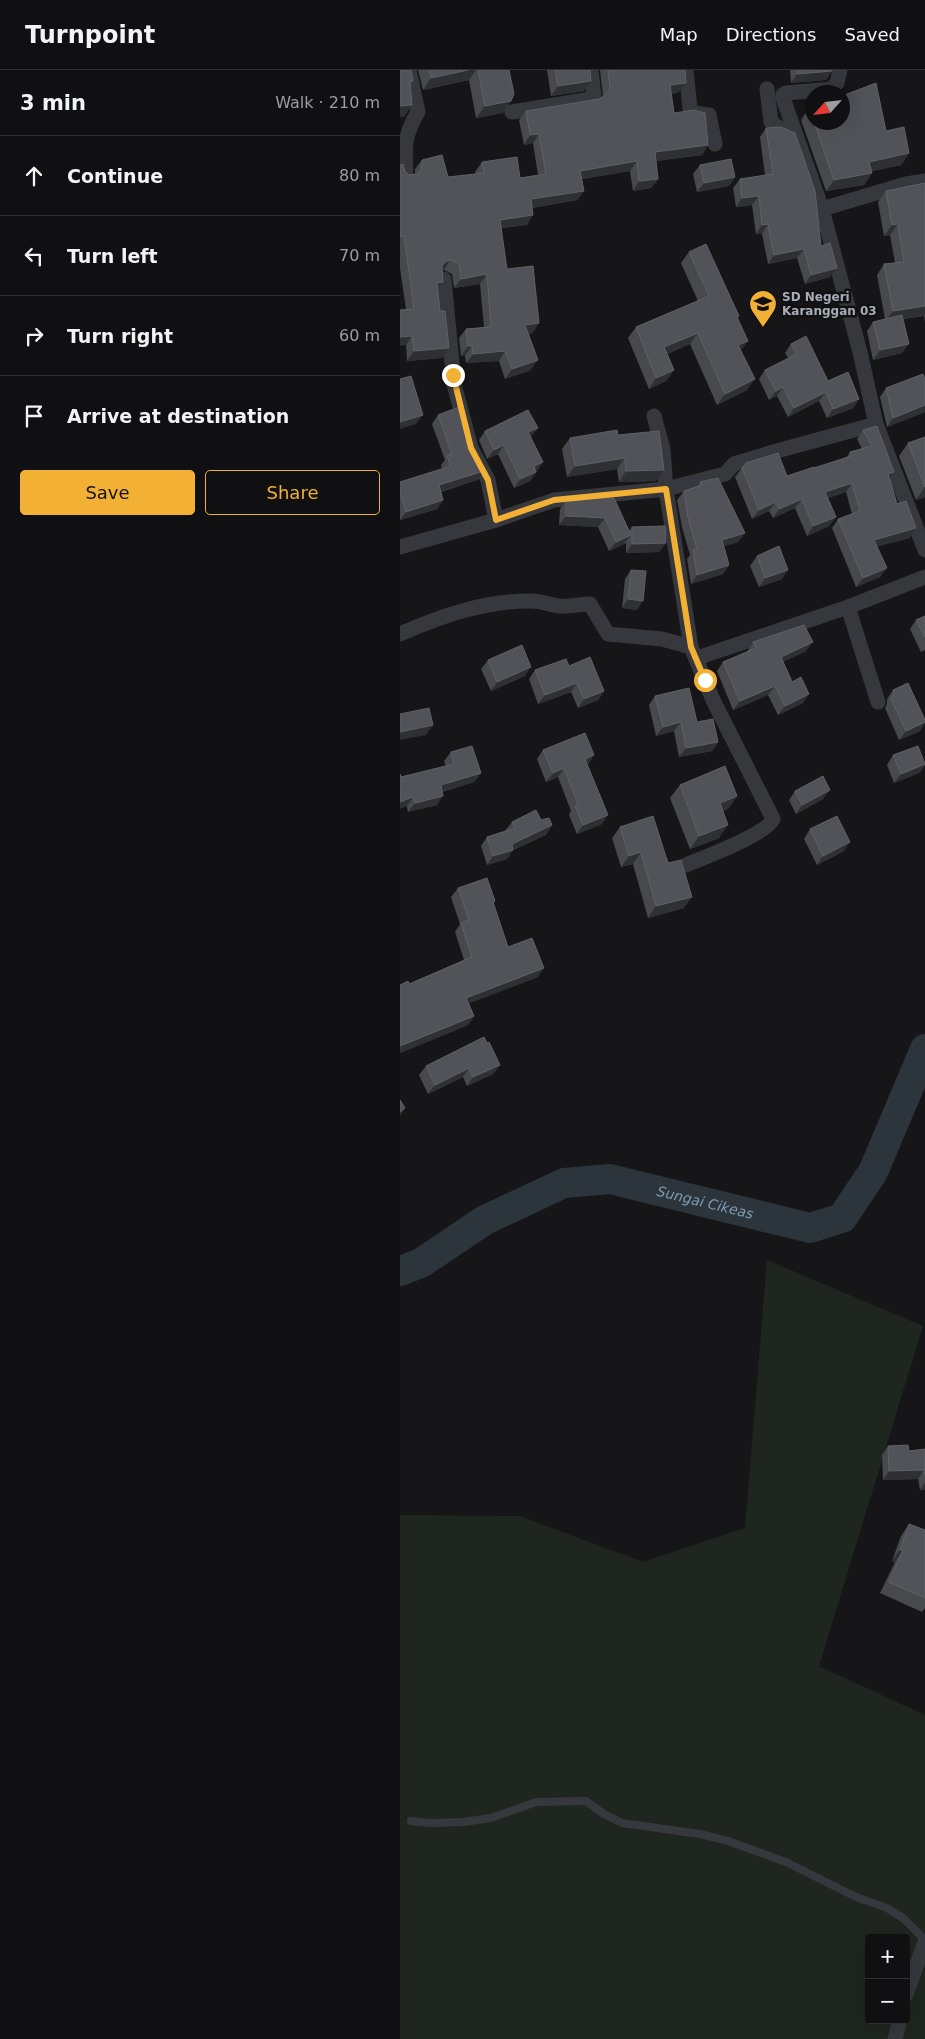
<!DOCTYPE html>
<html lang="en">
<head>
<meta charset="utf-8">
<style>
	body { margin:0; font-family:"DejaVu Sans",sans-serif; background:#1e1e20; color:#f1f3f6 }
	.controls { position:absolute; right:15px; bottom:15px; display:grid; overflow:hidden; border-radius:5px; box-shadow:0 5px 20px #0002 }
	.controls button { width:45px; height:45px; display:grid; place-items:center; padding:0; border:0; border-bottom:1px solid #303032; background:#101012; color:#f1f3f6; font:25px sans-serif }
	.compass { position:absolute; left:405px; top:15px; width:45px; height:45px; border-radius:50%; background:#101012; box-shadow:0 5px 20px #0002; rotate:243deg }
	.stop { position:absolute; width:15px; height:15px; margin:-11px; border:4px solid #f2b134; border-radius:50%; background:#fff }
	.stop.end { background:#f2b134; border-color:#fff; box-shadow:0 1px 5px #0008 }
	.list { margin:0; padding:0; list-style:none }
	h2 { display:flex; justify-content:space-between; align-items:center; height:65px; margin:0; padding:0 20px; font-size:21px }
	h2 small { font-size:16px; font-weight:400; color:#9c9d9f }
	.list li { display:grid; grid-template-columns:32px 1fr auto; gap:15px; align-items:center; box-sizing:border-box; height:80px; padding:0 20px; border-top:1px solid #303032 }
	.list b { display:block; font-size:19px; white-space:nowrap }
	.list em { font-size:16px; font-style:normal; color:#9c9d9f }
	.actions { display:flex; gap:10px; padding:15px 20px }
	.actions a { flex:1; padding:11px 0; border:1px solid #f2b134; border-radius:5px; text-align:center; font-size:18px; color:#f2b134 }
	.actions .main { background:#f2b134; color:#111 }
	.icon { flex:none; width:28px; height:28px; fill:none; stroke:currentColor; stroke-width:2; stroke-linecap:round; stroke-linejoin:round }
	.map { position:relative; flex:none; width:525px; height:1969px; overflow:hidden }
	header { display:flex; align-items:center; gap:30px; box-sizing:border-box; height:70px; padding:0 25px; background:#101012; border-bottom:1px solid #303032 }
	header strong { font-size:24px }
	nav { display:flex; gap:28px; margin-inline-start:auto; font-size:18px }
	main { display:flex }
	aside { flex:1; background:#101012 }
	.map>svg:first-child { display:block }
	.green { fill:#1e261f; fill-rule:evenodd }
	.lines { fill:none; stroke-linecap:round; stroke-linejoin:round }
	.river { stroke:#2c353c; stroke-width:30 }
	.service { stroke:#37383d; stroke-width:8 }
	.minor { stroke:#37383d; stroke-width:15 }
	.wall { fill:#47494d }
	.shaded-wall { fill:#2f3033 }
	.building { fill:#525359; stroke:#5f6168 }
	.route { stroke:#f2b134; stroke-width:6 }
	.labels { text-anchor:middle; stroke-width:5; stroke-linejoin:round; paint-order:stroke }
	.poi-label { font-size:12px; font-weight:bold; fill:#a8adb8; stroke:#111113; text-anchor:start }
	.water-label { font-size:14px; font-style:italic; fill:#7f9bb3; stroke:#111113 }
</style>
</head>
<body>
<header>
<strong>Turnpoint</strong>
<nav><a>Map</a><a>Directions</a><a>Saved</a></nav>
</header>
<main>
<aside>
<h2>3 min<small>Walk · 210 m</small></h2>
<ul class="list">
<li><svg class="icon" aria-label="ahead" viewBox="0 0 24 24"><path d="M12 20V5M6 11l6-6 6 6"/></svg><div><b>Continue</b></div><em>80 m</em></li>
<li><svg class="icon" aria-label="left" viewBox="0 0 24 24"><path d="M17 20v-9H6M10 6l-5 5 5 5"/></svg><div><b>Turn left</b></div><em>70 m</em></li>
<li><svg class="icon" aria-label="right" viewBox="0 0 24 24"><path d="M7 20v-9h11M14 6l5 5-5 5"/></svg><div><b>Turn right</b></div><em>60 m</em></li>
<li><svg class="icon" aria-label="arrive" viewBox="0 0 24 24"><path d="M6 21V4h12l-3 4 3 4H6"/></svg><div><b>Arrive at destination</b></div></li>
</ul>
<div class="actions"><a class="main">Save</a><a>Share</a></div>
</aside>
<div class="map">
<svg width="525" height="1969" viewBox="0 0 525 1969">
	<rect width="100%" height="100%" fill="#161618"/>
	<path class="green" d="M367,1190L523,1256L419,1596L525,1645V1969H0V1445L120,1446L243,1492L345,1458ZM469,1868H506V1950H469Z"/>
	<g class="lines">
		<path class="river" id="s1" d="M0,1201L21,1193L85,1150L164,1113L210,1109L410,1158L442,1148L473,1102L525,979"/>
		<path class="service" d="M11,1751L31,1753L64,1752L91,1748L136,1732L186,1731L204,1744L222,1753L300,1764L328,1771L386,1792L456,1827L487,1838L503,1848L525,1870"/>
		<g class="minor">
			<path d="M286,0L290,38L293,43L309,45L315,74"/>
			<path d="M440,0L437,13L431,19L386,23L383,25V28L422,139L460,282L476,354L525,480"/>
			<path d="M367,19L371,52L379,58L396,65"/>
			<path d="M112,42L191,29L194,26L191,0"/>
			<path d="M6,106C5,78 3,67 18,42L9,0"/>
			<path d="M422,139L506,114L525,111"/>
			<path d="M44,209L54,314L71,378L88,410L96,450L154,430L266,419L325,404L334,394L373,382L476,354"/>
			<path d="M254,346L263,379L266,419L291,577"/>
			<path d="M0,477L96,450"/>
			<path d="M448,537L478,632"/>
			<path d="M0,564C41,546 84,531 129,531C139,530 149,535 159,536C169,537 180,534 190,534L208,564L262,569L291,577L313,630L373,749C367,764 303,788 286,795"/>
			<path d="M297,588L448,537L525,507"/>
			<path d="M506,1925L525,1872"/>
			<path d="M495,1969L500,1950"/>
		</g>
	</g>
	<g class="wall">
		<path d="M18,0H102L111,31L103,43L76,48L69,10L23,20Z"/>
		<path d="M147,0H190L184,21L151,26Z"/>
		<path d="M200,0H285L279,22L271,24L274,43L308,75L302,85L256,91L258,109L251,118L233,121L230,101L182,109L184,121L177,130L132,138L127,155L101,158L107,199L133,263L128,264L131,300L105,309L99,291L66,293L65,286H61L59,268L66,259L84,257L80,214L54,218L52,204L44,200H42L43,212L37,219L40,241L49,278L42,288L7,291L6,275V239L0,198V95L5,101L9,105H15V99L22,90L48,107L76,104L75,102L82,92L120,108L138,105L133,73L124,75L119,50L126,41L199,29L203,27Z"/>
		<path d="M390,0H432L426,10L391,13Z"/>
		<path d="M412,37V52H442L486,61L509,83L501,95L471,101L472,103L464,115L426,121L401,50L409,38Z"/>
		<path d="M366,58L421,176L430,207L405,214L397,188L368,194L362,164H356L352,135L336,137L333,118L340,109L365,105L360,67Z"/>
		<path d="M300,95L335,107L329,116L297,122L293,104Z"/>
		<path d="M525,113V252L524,246L503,249L502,283L473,290L467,261L473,252L485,249L477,205L484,194L495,193L490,165L484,166L478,132L486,121Z"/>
		<path d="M289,182L338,248L341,281L347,320L317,335L290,274L267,284L274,300L266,311L249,319L228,268L236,257L298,231L281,193Z"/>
		<path d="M391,274L428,311L459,329L453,338L427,348L419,331L388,347L377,326L369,330L359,309L365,300L388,288L385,283Z"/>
		<path d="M525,309V342L487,357L480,327L486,318Z"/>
		<path d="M38,345L68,372L84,401L77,410L41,422L43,430L37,439L0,450V412L42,399L41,395L45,390L32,354Z"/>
		<path d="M463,360L490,408L497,434L510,468L477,476L480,507L456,517L432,458L438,449L452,444L446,422L428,428L436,447L429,456L407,466L395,438L373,448L369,441L352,449L335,407L342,398L387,406L446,388L450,382L462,379L457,369Z"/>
		<path d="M85,361L131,367L143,392L130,411L114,418L98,384L87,389L79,370Z"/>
		<path d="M218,365L256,411L219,412L217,399L167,407L162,379L170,368Z"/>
		<path d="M525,367V427L516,430L499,386L508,373Z"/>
		<path d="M300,412L345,463L338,472L324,476L329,495L323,504L291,514L287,489L290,485L282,457L277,430L284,421L297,417Z"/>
		<path d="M187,428L229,461L232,457L266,473L259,482L226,483V473L224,474L209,481L198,457L159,455L160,439L166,430Z"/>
		<path d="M357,486L382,509L359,517L350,496Z"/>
		<path d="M231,500L237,540L222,538L225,509Z"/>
		<path d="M525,546V580L521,582L510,559L516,550Z"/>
		<path d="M353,572L406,581L383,592L403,633L378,645L368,625L333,640L317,601L323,592L347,582Z"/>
		<path d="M88,590L125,606L91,621L81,599Z"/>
		<path d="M169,596L204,621L198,630L178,638L171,622L138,634L129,609L135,600Z"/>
		<path d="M493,620L525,652L520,661L499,670L485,638L487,634V629Z"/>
		<path d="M255,626L297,652L318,672L312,681L279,687L274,661L256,666L249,635Z"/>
		<path d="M143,680L188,695H187L202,754L177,764L169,745L171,741L158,707L146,712L137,689Z"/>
		<path d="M51,682L81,703L74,712L42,722L37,735L8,742L1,707L46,696L44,691Z"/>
		<path d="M493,685L525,693V695L519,703L494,713L487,695Z"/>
		<path d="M280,715L337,726L328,739L323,741L319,768L290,779L270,728Z"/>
		<path d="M395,721L423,729L396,744L389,730Z"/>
		<path d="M141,750L152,755L146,765L113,780L107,789L87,795L81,776L87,767L105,761L112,752Z"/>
		<path d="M220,757L268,793L284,838L248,848L233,794L221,797L212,768Z"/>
		<path d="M410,759L444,781L417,795L404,769Z"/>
		<path d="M58,818L95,831L93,834L108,877L138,907L69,933L74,946L68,955L0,983V915L9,914L64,890L55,862L60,854L51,827Z"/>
		<path d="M87,973L100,995L93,1004L67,1016L63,1007L28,1024L19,1005L26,996Z"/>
		<path d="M488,1376L509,1381L525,1379V1420H520L518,1409L483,1410L482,1385Z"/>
		<path d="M509,1454L525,1460V1538L522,1542L480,1523L495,1492L492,1491L501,1466Z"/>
	</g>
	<g class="shaded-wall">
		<path d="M68,0H76L69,10L23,20L31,8Z"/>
		<path d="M432,1L426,10L391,13L397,4Z"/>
		<path d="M191,11L184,21L151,26L158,16Z"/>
		<path d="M286,13L279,22L263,25L270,15Z"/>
		<path d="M111,31L103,43L76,48L85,36Z"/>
		<path d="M12,35L4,47H0V36Z"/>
		<path d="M139,64L133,73L124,75L130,65Z"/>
		<path d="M308,75L302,85L248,92L255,82Z"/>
		<path d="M509,83L501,95L461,104L469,92Z"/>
		<path d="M237,91L230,101L174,110L180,101Z"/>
		<path d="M472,103L464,115L426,121L434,110Z"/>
		<path d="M335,107L329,116L297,122L304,113Z"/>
		<path d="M258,109L251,118L233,121L239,111Z"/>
		<path d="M184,121L177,130L124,139L131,129Z"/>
		<path d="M359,126L352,135L336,137L342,128Z"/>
		<path d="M133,145L127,155L93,159L100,150Z"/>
		<path d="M368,154L362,164H356L362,155Z"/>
		<path d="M498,154L490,165L484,166L492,155Z"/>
		<path d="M404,179L397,188L368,194L374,185Z"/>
		<path d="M50,190L44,200L38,202L45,192Z"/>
		<path d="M437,198L430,207L405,214L411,205Z"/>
		<path d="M87,204L80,214L54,218L61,209Z"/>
		<path d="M43,212L36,221L37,213Z"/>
		<path d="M525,236V244L524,246L485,251L493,241Z"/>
		<path d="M139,253L133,263L118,265L125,255Z"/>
		<path d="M298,263L290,274L256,289L264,277Z"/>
		<path d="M12,266L6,275L0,276V267Z"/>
		<path d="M348,271L340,282L338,275Z"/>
		<path d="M509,274L502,283L473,290L480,280Z"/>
		<path d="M68,276H72L65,286H61Z"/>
		<path d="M49,278L42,288L7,291L14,281Z"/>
		<path d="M105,281L99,291L66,293L73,284Z"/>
		<path d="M138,290L131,300L105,309L112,299Z"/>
		<path d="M274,300L266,311L249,319L256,308Z"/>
		<path d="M355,309L347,320L317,335L325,324Z"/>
		<path d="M383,317L377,326L369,330L376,321Z"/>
		<path d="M426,322L419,331L388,347L394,338Z"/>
		<path d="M459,329L453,338L427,348L433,339Z"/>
		<path d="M525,335V342L487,357L493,348Z"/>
		<path d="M23,345L16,354L0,359V352Z"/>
		<path d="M138,358L131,367L122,372L128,362Z"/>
		<path d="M104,375L98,384L87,389L94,380Z"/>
		<path d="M225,388L217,399L167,407L175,396Z"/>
		<path d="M143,392L137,401L127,405L134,396Z"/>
		<path d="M264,400L256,411L219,412L226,401Z"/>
		<path d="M84,401L77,410L32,424L39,415Z"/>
		<path d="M136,402L130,411L114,418L120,409Z"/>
		<path d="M494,402L488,411V404Z"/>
		<path d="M452,413L446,422L419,431L425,422Z"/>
		<path d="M525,416V427L516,430Z"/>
		<path d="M402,429L395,438L373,448L379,439Z"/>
		<path d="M43,430L37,439L0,450L6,442Z"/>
		<path d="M376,432L369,441L352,449L359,440Z"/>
		<path d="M166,446L205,448L198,457L159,455Z"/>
		<path d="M436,447L429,456L407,466L413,456Z"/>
		<path d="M516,458L510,468L468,479L474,470Z"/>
		<path d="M345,463L338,472L315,479L322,470Z"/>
		<path d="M231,465L224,474L209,481L216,472Z"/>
		<path d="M266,473L259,482L226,483L232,474Z"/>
		<path d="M329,495L323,504L291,514L297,505Z"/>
		<path d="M487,498L480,507L456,517L463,508Z"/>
		<path d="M388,500L382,509L359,517L365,508Z"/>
		<path d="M228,529L243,531L237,540L222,538Z"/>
		<path d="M413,572L406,581L375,596L381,587Z"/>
		<path d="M131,597L125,606L91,621L97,612Z"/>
		<path d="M177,613L171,622L138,634L145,625Z"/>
		<path d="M375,616L368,625L333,640L340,631Z"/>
		<path d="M204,621L198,630L178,638L184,629Z"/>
		<path d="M409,624L403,633L378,645L385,636Z"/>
		<path d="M281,652L274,661L256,666L263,657Z"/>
		<path d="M525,652L520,661L499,670L506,661Z"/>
		<path d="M33,655L26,665L0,670V662Z"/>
		<path d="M318,672L312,681L279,687L286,678Z"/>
		<path d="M194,685L188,695L179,698L185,689Z"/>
		<path d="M525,694L519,703L494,713L501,704Z"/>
		<path d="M164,698L158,707L146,712L153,703Z"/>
		<path d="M81,703L74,712L34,724L41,715Z"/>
		<path d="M430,720L423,729L396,744L402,735Z"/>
		<path d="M43,726L37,735L8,742L15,733Z"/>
		<path d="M337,726L328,739L310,746L320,733Z"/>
		<path d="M13,727L7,736L0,739V732Z"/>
		<path d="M208,745L202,754L177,764L183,755Z"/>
		<path d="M152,755L146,765L110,781L113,780L107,789L87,795L93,786L112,774Z"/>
		<path d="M328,755L319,768L290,779L299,766Z"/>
		<path d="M450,772L444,781L417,795L423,786Z"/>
		<path d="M241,782L233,794L221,797L229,786Z"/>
		<path d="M292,827L284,838L248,848L256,836Z"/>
		<path d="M144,898L138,907L60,937L66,928Z"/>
		<path d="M74,946L68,955L0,983V976Z"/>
		<path d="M100,995L93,1004L67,1016L73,1007Z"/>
		<path d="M69,998L63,1007L28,1024L35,1015Z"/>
		<path d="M5,1038L0,1046V1042Z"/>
		<path d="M524,1400L518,1409L483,1410L489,1401Z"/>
		<path d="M525,1413V1420H520Z"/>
		<path d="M500,1480H503L495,1492L492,1491Z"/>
	</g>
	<g class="building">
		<path d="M0,0H11L13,11L10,12L12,35L0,36Z"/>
		<path d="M29,0H68L31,8Z"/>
		<path d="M78,0H109L114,24L111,31L85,36Z"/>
		<path d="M155,0H190L191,11L158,16Z"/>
		<path d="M208,0H285L286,13L270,15L274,43L294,40L305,43L308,75L255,82L258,109L239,111L237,91L180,101L184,121L131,129L133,145L100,150L107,199L133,196L139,253L125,255L138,290L112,299L105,281L73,284L72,276H68L66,259L91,257L87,204L61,209L59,194L50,190L45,192L42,196L43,212L37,213L40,241H45L49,278L14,281L12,266L0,267V240L14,239L4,166L0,167V95L3,94L5,101L9,105L17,104L21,101L22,90L42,85L48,107L84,103L82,92L117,87L120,108L146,104L139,64L130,65L126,41L199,29L204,26L210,19Z"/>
		<path d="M397,0H432V1L397,4Z"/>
		<path d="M476,13L486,61L504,57L509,83L469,92L472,103L434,110L414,52H442V26Z"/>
		<path d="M412,37V49L409,38Z"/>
		<path d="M381,57L395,63L415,121L421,176L430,173L437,198L411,205L404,179L374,185L368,154L362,155L359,126L342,128L340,109L373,104L366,58Z"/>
		<path d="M331,89L335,107L304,113L300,95Z"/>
		<path d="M525,113V236L493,241L484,194L504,192L498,154L492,155L486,121Z"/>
		<path d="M306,174L339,246L337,247L348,271L338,275L355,309L325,324L298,263L264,277L274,300L256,308L236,257L309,226L289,182Z"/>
		<path d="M502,245L509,274L480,280L473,252Z"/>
		<path d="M406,266L428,311L448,302L459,329L433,339L426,322L394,338L383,317L376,321L365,300L397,284L391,274Z"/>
		<path d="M523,304L525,309V335L493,348L486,318Z"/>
		<path d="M11,306L23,345L0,352V309Z"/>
		<path d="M59,337L68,372L84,401L39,415L43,430L6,442L0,424V412L51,396L47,386L52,384L38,345Z"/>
		<path d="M128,340L138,358L128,362L143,392L134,396L136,402L120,409L104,375L94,380L85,361Z"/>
		<path d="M477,356L494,402L488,404L497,434L506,431L516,458L474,470L487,498L463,508L438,449L460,441L452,413L425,422L436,447L413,456L402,429L379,439L376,432L359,440L342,398L346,393L378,383L387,406L414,397V398L451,386L450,382L472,376L463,360Z"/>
		<path d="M217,360L218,365L259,361L264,400L226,401L225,388L175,396L170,368Z"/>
		<path d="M525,367V417L508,373Z"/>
		<path d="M318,408L345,463L322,470L329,495L297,505L293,480L297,479L288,448L284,421L302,415L300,412Z"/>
		<path d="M187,428H214L231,465L216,472L205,448L166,446V430Z"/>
		<path d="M265,456L266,473L232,474V457Z"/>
		<path d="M379,476L388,500L365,508L357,486Z"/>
		<path d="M231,500L246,501L243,531L228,529Z"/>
		<path d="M525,546V567L516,550Z"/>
		<path d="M404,555L413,572L381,587L392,612L401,607L409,624L385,636L375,616L340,631L323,592L356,578L353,572Z"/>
		<path d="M122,575L131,597L97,612L88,590Z"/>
		<path d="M190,587L204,621L184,629L177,613L145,625L135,600L166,589L169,596Z"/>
		<path d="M508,613L525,650V652L506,661L491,629L494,624L493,620Z"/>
		<path d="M289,618L297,652L313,649L318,672L286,678L281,652L263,657L255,626Z"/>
		<path d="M29,638L33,655L0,662V644Z"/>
		<path d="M185,663L194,685L185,689L208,745L183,755L175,736L178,734L164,698L153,703L143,680Z"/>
		<path d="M72,676L81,703L41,715L43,726L15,733L13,727L0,732V704L1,707L54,694L51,682Z"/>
		<path d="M518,676L525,694L501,704L493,685Z"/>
		<path d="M325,696L337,726L320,733L328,755L299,766L280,715Z"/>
		<path d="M423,706L430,720L402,735L395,721Z"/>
		<path d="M136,740L141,750L149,748L152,755L112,774L113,780L93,786L87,767L115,758L112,752Z"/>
		<path d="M253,746L268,793L281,790L292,827L256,836L241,782L229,786L220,757Z"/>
		<path d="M437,746L450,772L423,786L410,759Z"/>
		<path d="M87,808L95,831L93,832L108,877L132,868L144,898L66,928L74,946L0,976V915L8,911L9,914L72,887L61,853L69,850L58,818Z"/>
		<path d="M84,967L87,973L89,972L100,995L73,1007L69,998L35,1015L26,996Z"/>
		<path d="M0,1030L5,1038L0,1042Z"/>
		<path d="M508,1375L509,1381L525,1379V1405L524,1400L489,1401L488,1376Z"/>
		<path d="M509,1454L525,1460V1528L489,1512L503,1480H500Z"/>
	</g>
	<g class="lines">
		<path class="route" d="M53,305L71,378L88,410L96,450L154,430L266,419L291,577L305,610"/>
	</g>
	<defs>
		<symbol id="school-pin" viewBox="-11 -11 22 30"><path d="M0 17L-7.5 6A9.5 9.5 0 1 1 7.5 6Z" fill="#f2b134" stroke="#111113"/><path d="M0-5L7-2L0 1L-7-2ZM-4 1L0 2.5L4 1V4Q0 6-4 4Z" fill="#111"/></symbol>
	</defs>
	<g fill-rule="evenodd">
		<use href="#school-pin" x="347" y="218" width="32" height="43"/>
	</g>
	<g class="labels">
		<g class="poi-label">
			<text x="382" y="231">SD Negeri<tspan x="382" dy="14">Karanggan 03</tspan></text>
		</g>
		<g class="water-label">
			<text dy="5" stroke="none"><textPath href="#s1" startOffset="331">Sungai Cikeas</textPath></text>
		</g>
	</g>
</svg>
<div class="controls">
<button>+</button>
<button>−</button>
</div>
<svg class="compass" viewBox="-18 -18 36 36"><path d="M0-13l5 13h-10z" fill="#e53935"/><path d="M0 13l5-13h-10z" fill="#9c9d9f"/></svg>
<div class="stop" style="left:305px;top:610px"></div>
<div class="stop end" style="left:53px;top:305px"></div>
</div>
</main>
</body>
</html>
